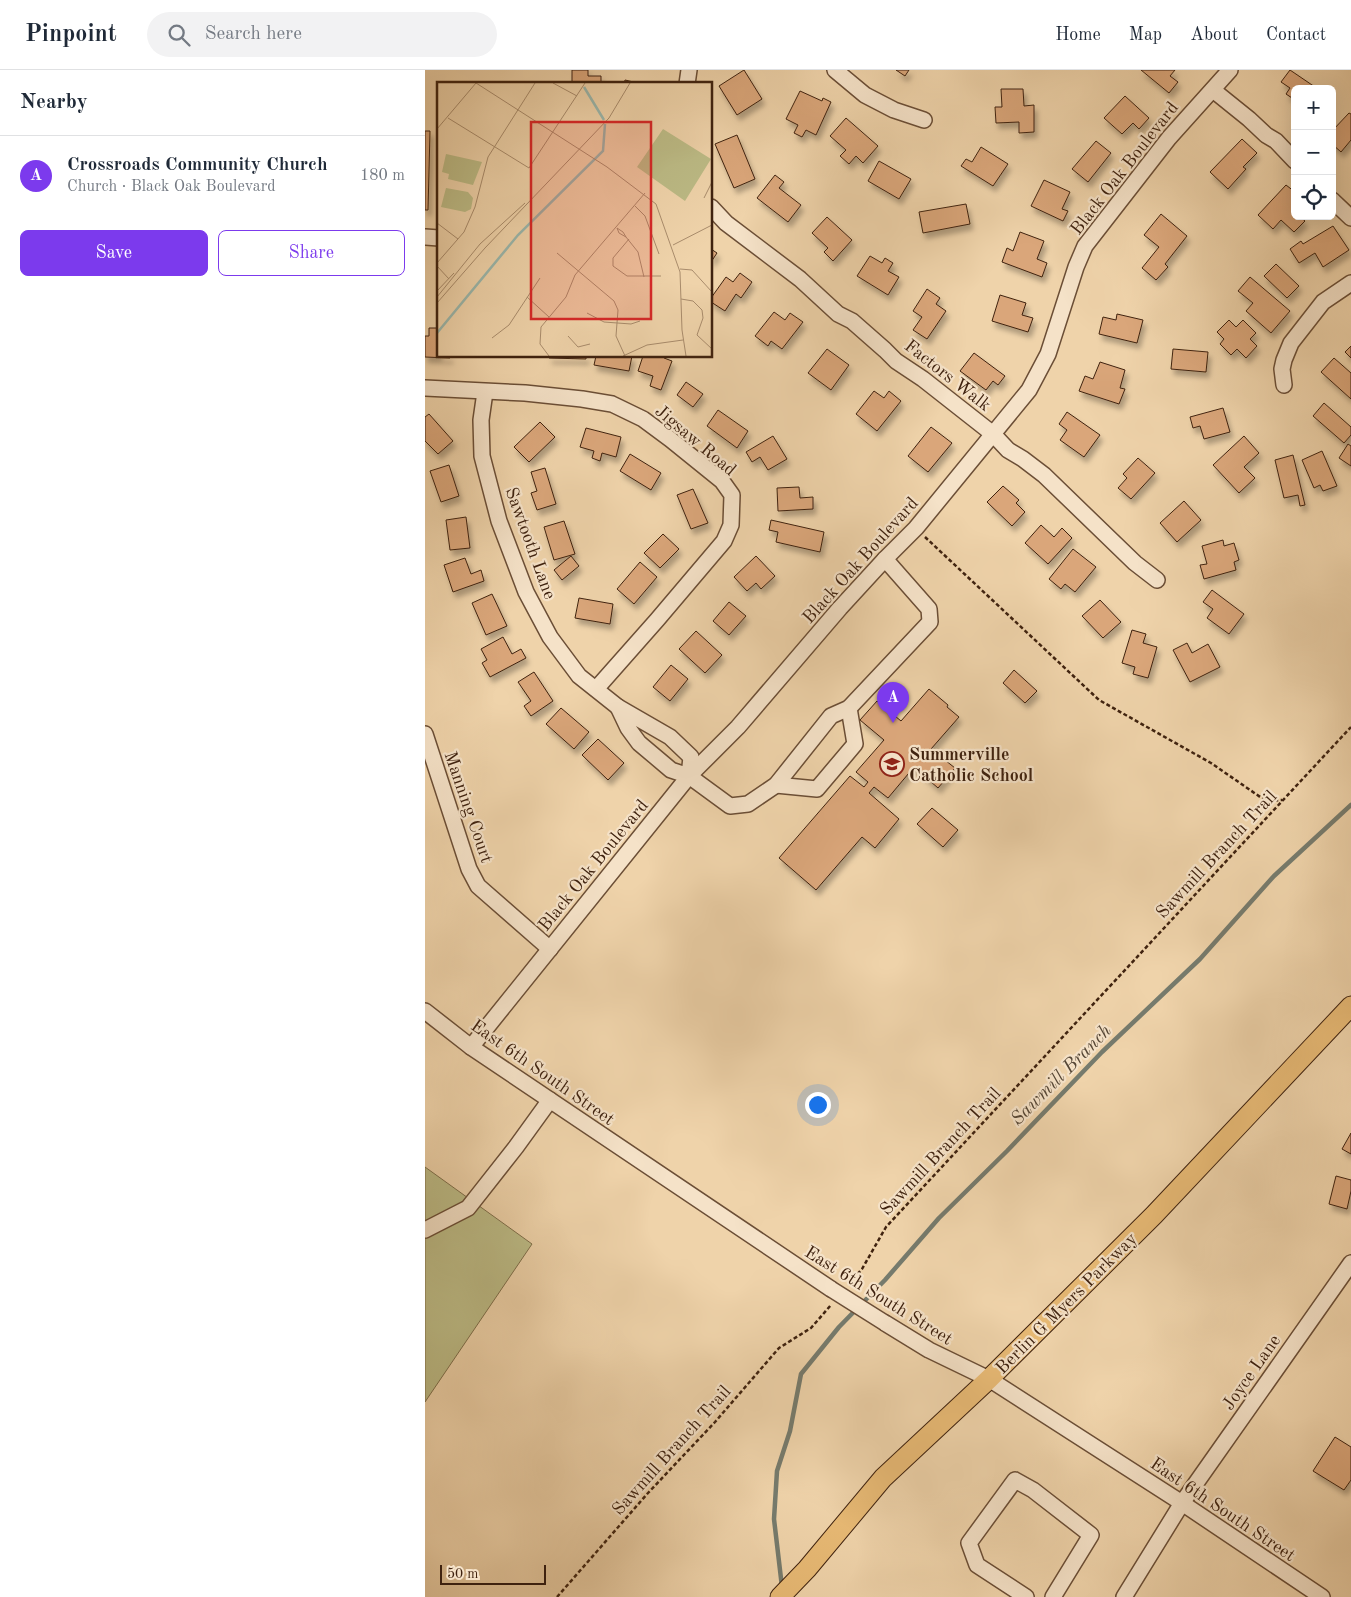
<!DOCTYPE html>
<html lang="en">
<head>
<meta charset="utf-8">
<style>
	body { margin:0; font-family:"Old Standard TT",serif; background:#f2f2f3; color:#1f2937 }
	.controls { position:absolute; right:15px; top:15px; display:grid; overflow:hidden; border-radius:8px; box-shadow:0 5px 20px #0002 }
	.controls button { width:45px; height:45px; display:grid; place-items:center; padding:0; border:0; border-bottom:1px solid #e0e1e3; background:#fff; color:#1f2937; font:25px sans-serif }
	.scale { position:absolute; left:15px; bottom:12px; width:106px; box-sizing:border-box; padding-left:5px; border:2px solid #3f220f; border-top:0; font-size:14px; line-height:18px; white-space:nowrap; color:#3f220f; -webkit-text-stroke:4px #f5e2c8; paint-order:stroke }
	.you { position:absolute; left:392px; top:1034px; width:18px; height:18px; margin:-12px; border:4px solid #fff; border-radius:50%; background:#1a73e8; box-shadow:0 0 0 8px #1a73e833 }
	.badge { display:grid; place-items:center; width:32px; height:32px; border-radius:50%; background:#7c3aed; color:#fff; font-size:16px; font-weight:700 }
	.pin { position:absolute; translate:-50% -41px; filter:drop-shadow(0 1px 2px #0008) }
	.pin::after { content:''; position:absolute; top:26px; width:18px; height:15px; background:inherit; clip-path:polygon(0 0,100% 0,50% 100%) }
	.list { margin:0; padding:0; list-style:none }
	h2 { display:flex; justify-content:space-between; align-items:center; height:65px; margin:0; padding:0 20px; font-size:21px }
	h2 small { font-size:16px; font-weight:400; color:#747a83 }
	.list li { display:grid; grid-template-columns:32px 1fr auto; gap:15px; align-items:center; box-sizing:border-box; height:80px; padding:0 20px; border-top:1px solid #e0e1e3 }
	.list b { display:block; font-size:19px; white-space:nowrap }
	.list p { margin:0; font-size:16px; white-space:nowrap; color:#747a83 }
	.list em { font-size:16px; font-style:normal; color:#747a83 }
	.actions { display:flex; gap:10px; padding:15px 20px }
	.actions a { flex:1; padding:11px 0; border:1px solid #7c3aed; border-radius:8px; text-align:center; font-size:18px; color:#7c3aed }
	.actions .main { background:#7c3aed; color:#fff }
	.icon { flex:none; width:28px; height:28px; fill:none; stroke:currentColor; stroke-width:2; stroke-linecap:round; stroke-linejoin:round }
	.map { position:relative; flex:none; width:926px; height:1527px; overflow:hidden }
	header { display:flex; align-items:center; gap:30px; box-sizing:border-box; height:70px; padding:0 25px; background:#fff; border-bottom:1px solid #e0e1e3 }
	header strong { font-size:24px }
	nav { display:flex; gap:28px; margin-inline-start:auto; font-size:18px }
	.search { width:350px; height:45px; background:#f2f2f3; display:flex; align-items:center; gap:12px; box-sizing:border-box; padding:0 18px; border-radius:28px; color:#747a83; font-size:19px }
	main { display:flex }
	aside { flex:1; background:#fff }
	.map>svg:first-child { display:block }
	.green { fill:#bcbb86; stroke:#7e6e4a }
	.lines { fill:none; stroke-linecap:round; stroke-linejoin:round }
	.stream { stroke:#767b6d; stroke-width:4.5 }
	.building { fill:#daa67a; stroke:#3f220f; filter:url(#shadow) }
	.minor-casing { stroke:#6b4e36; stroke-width:18 }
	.major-casing { stroke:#3f220f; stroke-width:21 }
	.path { stroke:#3f220f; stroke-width:2.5; stroke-dasharray:4 2.5; stroke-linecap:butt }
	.minor { stroke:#f5e2c8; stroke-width:15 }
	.major { stroke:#e8ba75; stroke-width:19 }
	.minor-bridge-casing { stroke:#6b4e36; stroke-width:18; stroke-linecap:butt }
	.minor-bridge { stroke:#f5e2c8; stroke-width:15 }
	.labels { text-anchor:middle; stroke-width:4.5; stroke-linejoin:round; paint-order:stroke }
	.street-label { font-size:18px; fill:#3f220f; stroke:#f5e2c8 }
	.poi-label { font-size:18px; font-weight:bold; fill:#3f220f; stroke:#f5e2c8; text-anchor:start }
	.water-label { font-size:19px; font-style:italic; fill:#564736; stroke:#f5e2c8 }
	.inset-river { fill:none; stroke:#9ab7ac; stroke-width:2.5 }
	.inset-road { fill:none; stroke:#a98c6c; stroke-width:1 }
	.view { fill:#d62828; fill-opacity:0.15; stroke:#d62828; stroke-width:2.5 }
	.inset-edge { fill:none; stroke:#3f220f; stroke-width:2.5 }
</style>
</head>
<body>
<header>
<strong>Pinpoint</strong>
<div class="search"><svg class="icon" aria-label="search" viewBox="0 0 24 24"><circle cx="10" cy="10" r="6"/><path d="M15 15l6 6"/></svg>Search here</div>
<nav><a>Home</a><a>Map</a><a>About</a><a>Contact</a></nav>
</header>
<main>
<aside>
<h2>Nearby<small></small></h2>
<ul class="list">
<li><span class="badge">A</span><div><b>Crossroads Community Church</b><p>Church · Black Oak Boulevard</p></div><em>180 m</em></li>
</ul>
<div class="actions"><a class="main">Save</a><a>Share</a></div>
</aside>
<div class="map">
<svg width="926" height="1527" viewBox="0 0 926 1527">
	<defs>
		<filter id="shadow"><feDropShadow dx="3" dy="5.5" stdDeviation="2.5" flood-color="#0004"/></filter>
	</defs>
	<rect width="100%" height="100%" fill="#efd3aa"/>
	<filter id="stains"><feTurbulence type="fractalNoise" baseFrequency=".004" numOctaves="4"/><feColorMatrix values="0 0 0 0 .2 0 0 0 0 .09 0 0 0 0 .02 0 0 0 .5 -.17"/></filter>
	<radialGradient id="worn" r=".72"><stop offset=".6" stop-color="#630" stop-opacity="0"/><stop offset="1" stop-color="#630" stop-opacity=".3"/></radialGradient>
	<path class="green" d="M0,1097L107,1174L0,1332Z"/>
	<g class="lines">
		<path class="stream" d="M357,1517L349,1449L352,1401L365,1361L376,1304L414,1257L460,1210L514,1148L582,1081L677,982L775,889L849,806L926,735"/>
	</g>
	<g class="building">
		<path d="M147,0H163V6H176V14H147Z"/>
		<path d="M319,0L337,29L312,45L294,16Z"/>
		<path d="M471,0H484L480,6Z"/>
		<path d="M716,0H750L745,6L753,12L744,23Z"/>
		<path d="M865,0L890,17L889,19H870V30L861,24L865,18L856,12Z"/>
		<path d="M200,10L217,14H199Z"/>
		<path d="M576,19H598L599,36L609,35V62L594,63V52L571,53L570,37H577Z"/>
		<path d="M375,21L397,31L398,28L406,32L391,65L381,60L377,67L369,63L373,55L361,49Z"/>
		<path d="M700,26L724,48L714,59L708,53L697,64L679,48Z"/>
		<path d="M924,43L926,44V70L916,82L907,74V61Z"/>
		<path d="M421,48L453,76L438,93L431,86L424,94L415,86L421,80L405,66Z"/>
		<path d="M0,61H5L3,140H0Z"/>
		<path d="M312,65L330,109L309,118L290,74Z"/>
		<path d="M817,69L832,83L818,97L821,99L803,119L785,102Z"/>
		<path d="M671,71L686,83L663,112L647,99Z"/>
		<path d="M556,77L583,94L568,116L536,96L541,89L547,92Z"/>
		<path d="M454,91L486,109L474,129L443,111Z"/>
		<path d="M350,105L359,112L354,118L376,135L363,152L332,128Z"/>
		<path d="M619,110L645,122L637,139L643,141L638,151L606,136Z"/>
		<path d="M861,115L870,122V135L866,139L870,142V146H874L880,151L869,162L856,150L848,159L833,145Z"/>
		<path d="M541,134L545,154L498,163L494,142Z"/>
		<path d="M736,144L762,166L740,194L743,197L731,210L717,198L734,177L719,165Z"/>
		<path d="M402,147L427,170L408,191L399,182L403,178L387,163Z"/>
		<path d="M908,156L924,180L898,197L890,183L874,193L865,179L876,171L878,174Z"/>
		<path d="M595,162L619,171L612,189L622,193L617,207L577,192L582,178L588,181Z"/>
		<path d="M286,179L292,183L286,192Z"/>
		<path d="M445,186L457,193L460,188L468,193L463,201L474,207L463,225L432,206Z"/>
		<path d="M851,194L874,216L862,228L839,206Z"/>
		<path d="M315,203L327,212L316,228L311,224L300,241L286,232V228L301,207L308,212Z"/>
		<path d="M825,207L865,241L846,263L821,241L828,233L813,221Z"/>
		<path d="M502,219L515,228L511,234L521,241L502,269L488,260L497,247L488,241Z"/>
		<path d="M575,225L601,233L597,245L608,248L603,262L567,251Z"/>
		<path d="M349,242L360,250L365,243L378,252L357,279L346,271L343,276L330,266Z"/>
		<path d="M692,244L718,250L712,273L674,264L678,247L691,250Z"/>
		<path d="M804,250L811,257L818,250L831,263L825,269L832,276L821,288L812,279L806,285L795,274L799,269L792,262Z"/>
		<path d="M4,258H13L14,286H25V288L0,287V266H4Z"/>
		<path d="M926,276V288L920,282Z"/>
		<path d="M402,279L424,295L406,320L383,303Z"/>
		<path d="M748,279L783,282L781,302L746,299Z"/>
		<path d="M549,283L580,306L573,315L568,311L561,320L535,301Z"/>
		<path d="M124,286H161V289L124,288Z"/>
		<path d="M171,286H207L204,301L169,295Z"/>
		<path d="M218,286H240L239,288L247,291L236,320L225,316L228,306L213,301Z"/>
		<path d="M909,288L926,303V329L896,302Z"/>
		<path d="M675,292L700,300L695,318L700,319L694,334L654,321L660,306L668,309Z"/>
		<path d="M261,312L278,324L268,337L252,325Z"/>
		<path d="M449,321L459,328L464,321L476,331L452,361L431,344Z"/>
		<path d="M899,333L926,357V365L919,373L888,346Z"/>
		<path d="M798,338L805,362L779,369L775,356L768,358L765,347Z"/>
		<path d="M293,340L323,361L312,378L282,356Z"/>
		<path d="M642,342L675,365L659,387L635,370L642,360L634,354Z"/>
		<path d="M4,344L28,371L13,384L0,371V347Z"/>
		<path d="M115,352L130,367L104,392L89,377Z"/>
		<path d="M506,357L527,373L503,402L483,386Z"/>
		<path d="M161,358L196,367L191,387L177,383L175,391L167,388L169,381L155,377Z"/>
		<path d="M348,366L362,389L343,400L335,387L327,392L321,382Z"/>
		<path d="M819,366L834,383L819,397L830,408L814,423L788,395Z"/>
		<path d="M923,374L926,376V396L914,388Z"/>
		<path d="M897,381L912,416L898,421L895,415L889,418L877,390Z"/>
		<path d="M205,384L236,403L226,420L195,401Z"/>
		<path d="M868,385L880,435L875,436L873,425L859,428L850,390Z"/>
		<path d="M713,388L730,403L706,429L693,418L702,408L698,404Z"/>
		<path d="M24,395L34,426L16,432L5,401Z"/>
		<path d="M120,398L131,434L112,440L106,423L112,421L106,402Z"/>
		<path d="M578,416L594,430L591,433L600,442L587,456L562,432Z"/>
		<path d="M374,417L375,428L388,427V439L353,441L352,418Z"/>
		<path d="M268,419L283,453L266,459L252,425Z"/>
		<path d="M759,431L776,450L752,472L735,453Z"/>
		<path d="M41,447L45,478L25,480L21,450Z"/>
		<path d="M346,450L399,462L395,482L351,472L353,462L344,460Z"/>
		<path d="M139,451L150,484L129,490L119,457Z"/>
		<path d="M616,455L629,467L637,458L647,468L623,494L600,473Z"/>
		<path d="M238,464L254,479L235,498L219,483Z"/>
		<path d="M798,470L799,476L809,473L814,490L809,492L811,500L779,509L775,495L782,494L777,476Z"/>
		<path d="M648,479L671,497L650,522L640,514L636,519L624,509Z"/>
		<path d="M146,486L154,496L137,510L129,500Z"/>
		<path d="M331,486L350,506L336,519L331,513L322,521L309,507Z"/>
		<path d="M40,488L46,504L56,500L59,511L28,522L19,495Z"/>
		<path d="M215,492L232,507L209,534L192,519Z"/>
		<path d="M787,520L819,544L804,564L782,548L788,539L778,532Z"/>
		<path d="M67,524L82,556L61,565L47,533Z"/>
		<path d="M154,528L188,534L185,554L150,548Z"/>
		<path d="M675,530L696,552L678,568L657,546Z"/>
		<path d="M304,532L321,546L304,565L288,551Z"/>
		<path d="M707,560L721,564L718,573L732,577L723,608L708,604L710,597L697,593Z"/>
		<path d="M271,561L297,585L280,603L254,579Z"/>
		<path d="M78,567L87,584L96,579L101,588L65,607L57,593L62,590L56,579Z"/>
		<path d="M762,573L767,583L783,574L795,597L765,612L748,580Z"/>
		<path d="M246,595L263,609L245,631L228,617Z"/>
		<path d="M589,600L612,621L600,633L578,613Z"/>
		<path d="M109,602L128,631L106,646L99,636L106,631L93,612Z"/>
		<path d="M504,619L523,635L522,637L534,647L506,679L530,698L513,718L489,697L463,728L449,717L444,723L474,749L450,778L437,767L391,820L354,788L425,706L439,717L443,712L431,702L459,670L435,650L452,631L476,651Z"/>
		<path d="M136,638L164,662L149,679L121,654Z"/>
		<path d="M173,669L199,693L183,710L157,685Z"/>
		<path d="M507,738L533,760L518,777L492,754Z"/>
		<path d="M926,1063V1084L917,1079Z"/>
		<path d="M911,1106L926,1110V1121L922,1139L904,1134Z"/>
		<path d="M910,1367L926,1377V1410L919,1420L888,1401Z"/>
	</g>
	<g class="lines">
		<defs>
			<g id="minor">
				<path d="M410,0L440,25L469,40L499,50"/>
				<path d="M262,14L264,0"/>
				<path d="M788,20L824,49L841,65L851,71L870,91"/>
				<path d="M907,130L926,148"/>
				<path d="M286,137L301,153L375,209L413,244L427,251L460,280L471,291L498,309L568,364L583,380L598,389L619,405L710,493L732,510"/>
				<path d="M0,167L14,168"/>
				<path d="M859,315L857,299L859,290L866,273L898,232L926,213"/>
				<path d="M0,318L100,323L157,329L187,334L218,349L245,369L297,411L307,425L306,455L299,471L232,550L171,619"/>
				<path d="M60,322L56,350L57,386L74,451L101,522L125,567L154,606L193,637"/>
				<path d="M0,664L44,799L53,816L125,879"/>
				<path d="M264,706L266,687L245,667L193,637L203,658L214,673L246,700L264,706L305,736L323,734L351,715L406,646L424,638L505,552L504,539L460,489"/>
				<path d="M351,715L392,719L430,674L424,638"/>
				<path d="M0,941L46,977L406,1219"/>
				<path d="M46,977L264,706L313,657L415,538L460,489L491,458L604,320L623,284L651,197L660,176L744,68L805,0"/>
				<path d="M0,1160L43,1138L91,1077L125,1030"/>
				<path d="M460,1253L504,1280L564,1309L757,1433L897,1527"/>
				<path d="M601,1527L552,1495L544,1473L590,1410L608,1420L666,1465L628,1527"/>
				<path d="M699,1527L757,1433L926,1193"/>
			</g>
			<path id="major" d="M355,1527L382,1499L458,1408L564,1309L729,1145L926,936"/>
		</defs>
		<use href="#minor" class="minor-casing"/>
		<use href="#major" class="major-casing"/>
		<g class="path">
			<path d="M500,467L674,630L786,693L841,731L857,730"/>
			<path d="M424,1214L437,1199L461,1157L926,657"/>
			<path d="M132,1527L223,1423L290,1352L354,1278L386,1258L406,1235"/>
		</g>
		<use href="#minor" class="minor"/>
		<use href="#major" class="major"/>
		<defs>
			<path id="minor-bridge" d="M406,1219L460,1253"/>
		</defs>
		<use href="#minor-bridge" class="minor-bridge-casing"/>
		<use href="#minor-bridge" class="minor-bridge"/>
	</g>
	<defs>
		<symbol id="school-ring" viewBox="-11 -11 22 22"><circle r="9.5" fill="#f5e2c8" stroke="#8f2418" stroke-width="1.5"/><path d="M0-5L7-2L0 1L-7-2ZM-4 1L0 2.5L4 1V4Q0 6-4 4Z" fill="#8f2418"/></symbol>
	</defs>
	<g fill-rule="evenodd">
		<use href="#school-ring" x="453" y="680" width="28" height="28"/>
	</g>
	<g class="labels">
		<g class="street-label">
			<text transform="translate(699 98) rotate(-52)" y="6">Black Oak Boulevard</text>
			<text transform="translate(523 305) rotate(38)" y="6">Factors Walk</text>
			<text transform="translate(271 370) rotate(40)" y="6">Jigsaw Road</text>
			<text transform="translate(106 473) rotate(70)" y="6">Sawtooth Lane</text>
			<text transform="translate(435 490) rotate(-48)" y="6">Black Oak Boulevard</text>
			<text transform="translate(44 737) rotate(71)" y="6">Manning Court</text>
			<text transform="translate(791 784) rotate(-47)" y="6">Sawmill Branch Trail</text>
			<text transform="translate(168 795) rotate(-51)" y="6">Black Oak Boulevard</text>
			<text transform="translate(118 1002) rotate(35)" y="6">East 6th South Street</text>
			<text transform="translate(515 1081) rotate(-47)" y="6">Sawmill Branch Trail</text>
			<text transform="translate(454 1225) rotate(32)" y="6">East 6th South Street</text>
			<text transform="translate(641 1233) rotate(-45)" y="6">Berlin G Myers Parkway</text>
			<text transform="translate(826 1302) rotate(-55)" y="6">Joyce Lane</text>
			<text transform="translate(246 1380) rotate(-48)" y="6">Sawmill Branch Trail</text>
			<text transform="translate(798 1439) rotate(34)" y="6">East 6th South Street</text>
		</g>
		<g class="poi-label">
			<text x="484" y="690">Summerville<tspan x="484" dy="21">Catholic School</tspan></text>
		</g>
		<g class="water-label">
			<text transform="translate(635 1004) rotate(-45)" y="7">Sawmill Branch</text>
		</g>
	</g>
	<g transform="translate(12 12)">
		<rect width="275" height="275" fill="#efd3aa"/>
		<path d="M226,47L274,77L248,119L200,85ZM9,72L45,80L36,103L11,97L12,92L5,90ZM9,106L31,110L36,116L34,127L28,130L4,125Z" fill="#bcbb86"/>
		<path class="inset-river" d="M147,5L167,38M0,251L81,153L166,69L168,42"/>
		<path class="inset-road" d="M39,1L170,85L219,122L243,190L245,248L249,274M116,1L140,14M11,36L92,86L148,1M0,47L39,1M267,116L275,100M198,124L208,134L222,172M0,141L21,157M180,146L186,150L189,155L182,151ZM189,155L201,170L207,195M192,157L176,176V184L190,194H224M236,163L275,143M120,171L177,219L181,228L179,254L188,274M0,181L27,150L38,125L51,75L98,1M0,184L12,197M243,187L255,188L275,210M0,209L17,191M0,215L43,162L88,121M90,215L112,235M244,217L256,219L265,228L266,236L260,253L275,267M0,221L48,166L172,36L193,1M150,231L167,240L194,242L203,239M131,254L141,265L153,262M55,256L72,243L103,196M112,274L103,262L104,245L129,215L138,193L208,111M186,274L210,263L246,258"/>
		<path class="view" d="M94,40H214V237H94Z"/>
		<rect width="275" height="275" class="inset-edge"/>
	</g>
	<rect width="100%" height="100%" filter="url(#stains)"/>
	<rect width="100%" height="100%" fill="url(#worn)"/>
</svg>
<div class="controls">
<button>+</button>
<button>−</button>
<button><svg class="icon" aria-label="locate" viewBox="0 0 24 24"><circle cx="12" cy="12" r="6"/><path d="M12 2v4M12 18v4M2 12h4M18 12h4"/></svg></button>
</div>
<div class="scale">50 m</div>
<div class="you"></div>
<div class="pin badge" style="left:468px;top:653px">A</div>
</div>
</main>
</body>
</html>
